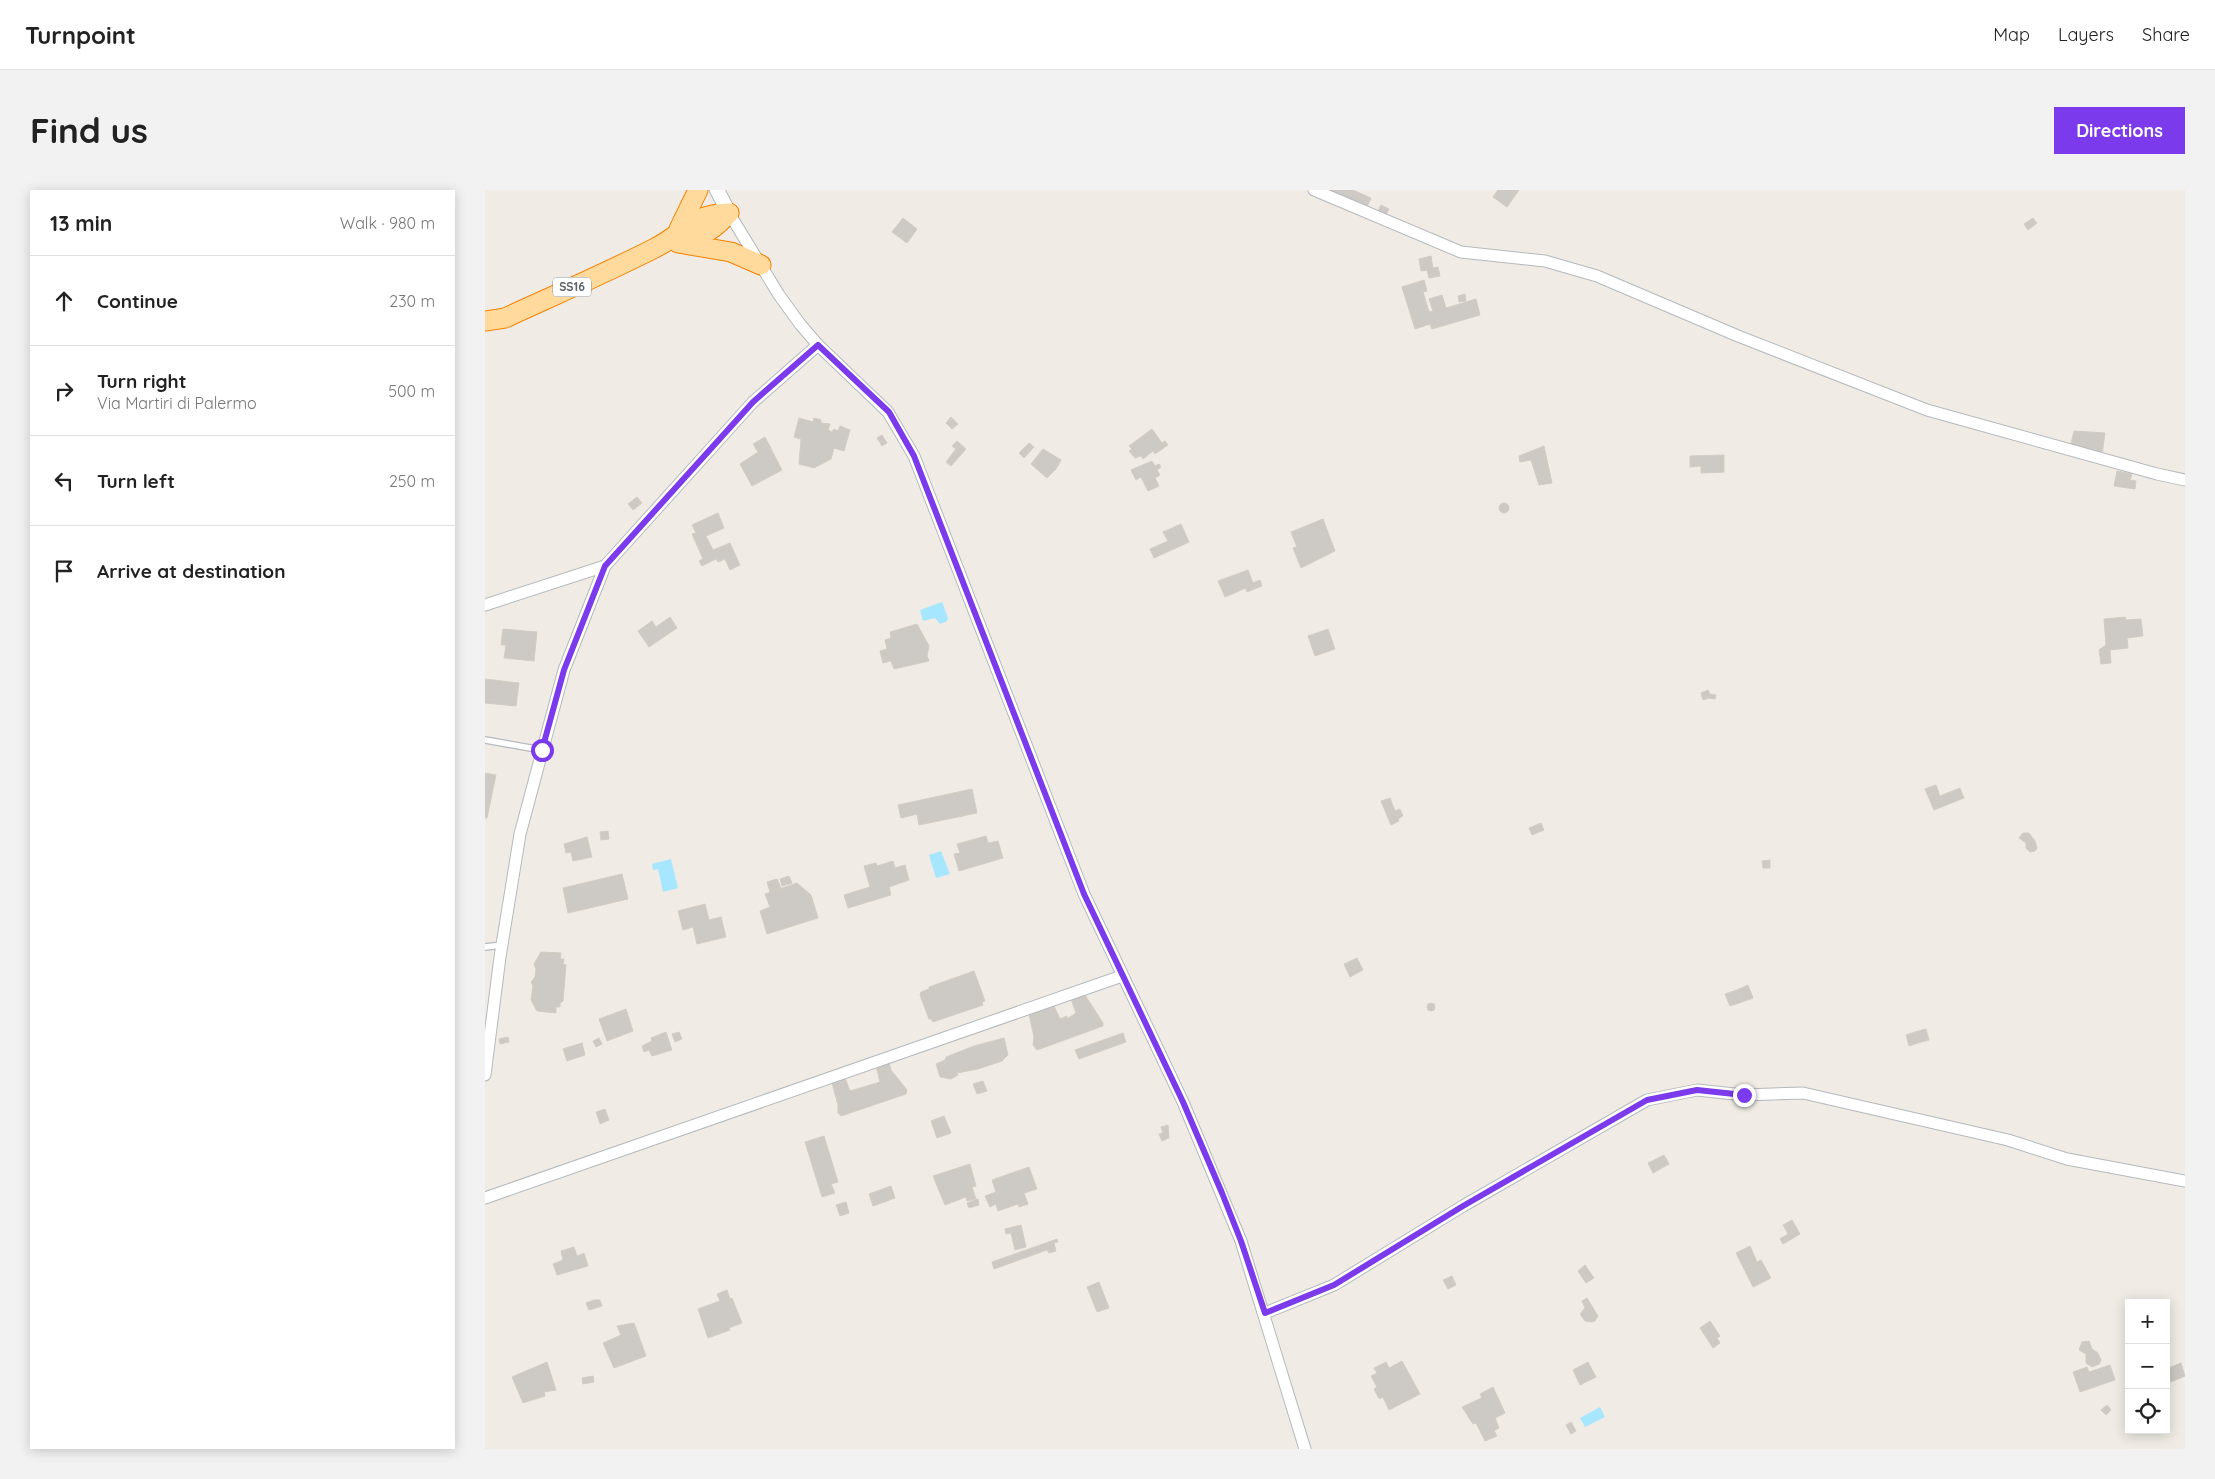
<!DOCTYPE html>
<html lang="en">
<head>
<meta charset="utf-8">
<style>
	body { margin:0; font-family:Quicksand,sans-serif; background:#f2f2f2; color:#222 }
	.controls { position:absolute; right:15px; bottom:15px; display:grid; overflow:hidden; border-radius:0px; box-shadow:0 2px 12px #0003 }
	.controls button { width:45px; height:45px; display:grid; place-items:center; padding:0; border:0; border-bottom:1px solid #e0e0e0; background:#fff; color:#222; font:25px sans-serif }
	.stop { position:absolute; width:15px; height:15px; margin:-11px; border:4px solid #7c3aed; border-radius:50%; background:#fff }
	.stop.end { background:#7c3aed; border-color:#fff; box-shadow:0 1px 5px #0008 }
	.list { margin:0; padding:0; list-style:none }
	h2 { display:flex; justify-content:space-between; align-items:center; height:65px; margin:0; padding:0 20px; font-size:21px }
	h2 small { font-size:16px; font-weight:400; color:#767676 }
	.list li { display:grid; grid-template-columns:32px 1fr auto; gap:15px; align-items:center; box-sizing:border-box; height:90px; padding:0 20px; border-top:1px solid #e0e0e0 }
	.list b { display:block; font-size:19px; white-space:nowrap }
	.list p { margin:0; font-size:16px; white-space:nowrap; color:#767676 }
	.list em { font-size:16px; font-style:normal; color:#767676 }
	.icon { flex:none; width:28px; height:28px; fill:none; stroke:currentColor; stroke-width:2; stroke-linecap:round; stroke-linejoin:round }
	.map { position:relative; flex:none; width:1700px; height:1259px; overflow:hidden; border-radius:0px }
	header { display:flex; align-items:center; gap:30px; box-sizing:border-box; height:70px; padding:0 25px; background:#fff; border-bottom:1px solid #e0e0e0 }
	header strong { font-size:24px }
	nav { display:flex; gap:28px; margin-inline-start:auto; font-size:18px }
	.intro { display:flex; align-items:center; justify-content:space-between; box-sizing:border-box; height:120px; padding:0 30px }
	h1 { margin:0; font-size:35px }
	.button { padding:12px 22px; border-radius:0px; background:#7c3aed; color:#fff; font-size:18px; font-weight:700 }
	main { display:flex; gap:30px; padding:0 30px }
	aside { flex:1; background:#fff; border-radius:0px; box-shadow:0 2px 12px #0003 }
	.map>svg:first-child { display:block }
	.water { fill:#a6e7ff }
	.building { fill:#cdc9c4; stroke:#d5ccc3 }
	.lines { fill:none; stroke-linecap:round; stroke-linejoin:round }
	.service-casing { stroke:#b5b9bc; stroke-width:8 }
	.minor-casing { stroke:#b5b9bc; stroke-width:13 }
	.tertiary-casing { stroke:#b5b9bc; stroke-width:16 }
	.trunk-casing { stroke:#f58100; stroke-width:21 }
	.service { stroke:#fff; stroke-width:5.5 }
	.minor { stroke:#fff; stroke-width:11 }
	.tertiary { stroke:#fff; stroke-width:14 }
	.trunk { stroke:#ffda9c; stroke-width:19 }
	.route { stroke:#7c3aed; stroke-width:6 }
	.labels { text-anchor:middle; stroke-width:4; stroke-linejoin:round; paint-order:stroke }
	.shield { fill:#fff; stroke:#8e9194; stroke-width:1 }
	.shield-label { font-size:12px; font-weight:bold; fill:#5d6266 }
</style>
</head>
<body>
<header>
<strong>Turnpoint</strong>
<nav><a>Map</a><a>Layers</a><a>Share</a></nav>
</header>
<div class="intro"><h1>Find us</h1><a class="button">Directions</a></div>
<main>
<aside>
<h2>13 min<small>Walk · 980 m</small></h2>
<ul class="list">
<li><svg class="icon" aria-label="ahead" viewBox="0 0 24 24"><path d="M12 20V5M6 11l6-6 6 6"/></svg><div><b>Continue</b></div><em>230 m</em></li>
<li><svg class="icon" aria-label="right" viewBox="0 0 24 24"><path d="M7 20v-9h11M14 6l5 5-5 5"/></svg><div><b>Turn right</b><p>Via Martiri di Palermo</p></div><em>500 m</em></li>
<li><svg class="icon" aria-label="left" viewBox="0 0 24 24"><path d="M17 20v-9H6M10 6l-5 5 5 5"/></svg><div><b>Turn left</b></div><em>250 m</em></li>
<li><svg class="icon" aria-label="arrive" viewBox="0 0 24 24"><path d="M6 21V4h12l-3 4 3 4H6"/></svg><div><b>Arrive at destination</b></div></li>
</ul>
</aside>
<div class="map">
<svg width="1700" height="1259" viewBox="0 0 1700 1259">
	<rect width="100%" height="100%" fill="#f0ece5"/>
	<g class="water">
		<path d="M457,412L463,428L462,431L455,434L450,428L438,431L435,420Z"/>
		<path d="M456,661L465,684L451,688L444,665Z"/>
		<path d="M186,669L193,698L178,702L173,679L168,680L167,674Z"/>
		<path d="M1115,1217L1120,1227L1100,1237L1095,1228Z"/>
	</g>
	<g class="building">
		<path d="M840,0H868L886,8L881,19Z"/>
		<path d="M1013,0H1034L1022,17L1008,7Z"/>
		<path d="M896,15L904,19L900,27L892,23Z"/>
		<path d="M418,28L432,39L422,53L407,42Z"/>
		<path d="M1548,28L1552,33L1543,40L1539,34Z"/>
		<path d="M946,66L948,78L953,77L955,86L944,88L942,80L936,81L934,69Z"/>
		<path d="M939,90L942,101L938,102L944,122L948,121L944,109L957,105L961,118L991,109L995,125L947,139L945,134L930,139L917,97Z"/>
		<path d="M980,104L981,111L974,112L973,106Z"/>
		<path d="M466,227L473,234L467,239L461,233Z"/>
		<path d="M314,228L328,232L329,228L336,230V233L345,234L343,240L347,242L349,239L353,241L355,236L365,240L359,261L349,258L346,269L329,278L314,274L316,249L309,247Z"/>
		<path d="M667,239L677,253L680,251L683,255L670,264L668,261L658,269L656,266L650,268L644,261L647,259L644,256Z"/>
		<path d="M1589,241L1620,243L1617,265L1585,258Z"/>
		<path d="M397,245L402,253L397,256L392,248Z"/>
		<path d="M280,247L297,280L267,296L255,274L273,262L268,254Z"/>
		<path d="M472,251L481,259L466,276L461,272L471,259L467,256Z"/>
		<path d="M544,253L549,257L539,268L534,263Z"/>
		<path d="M1059,256L1067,293L1054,295L1046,270L1035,272L1034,266Z"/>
		<path d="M558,259L576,270L571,279L562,288L546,274Z"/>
		<path d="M1239,265V282L1216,283V276L1205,277V266Z"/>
		<path d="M667,271L670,276L674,274L676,277L672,280L675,285L670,288L674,296L663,301L656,287L651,290L646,280Z"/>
		<path d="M1632,281L1647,284L1645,290L1651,291L1650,299L1629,296Z"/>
		<path d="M152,307L157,313L148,320L143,314Z"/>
		<circle cx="1019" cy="318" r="5"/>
		<path d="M233,323L239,338L221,346L228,360L245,353L255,375L245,380L240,369L233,372L231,369L217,376L214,371L218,369L207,344L211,343L207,335Z"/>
		<path d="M838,329L850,361L816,378L808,358L812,357L806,342Z"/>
		<path d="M696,334L704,352L669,368L665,359L683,351L678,342Z"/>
		<path d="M763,380L768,393L775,390L777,396L762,402L761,398L740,407L733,391Z"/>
		<path d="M185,427L192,438L164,457L153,441L167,431L171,437Z"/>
		<path d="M1640,427L1641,430L1656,429L1658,446L1642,448L1643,458L1625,460L1626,473L1616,474L1614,460L1621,455L1619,429Z"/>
		<path d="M432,434L444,456L442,466L444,471L409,479L406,471L398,473L395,461L402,459L400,450L406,448L405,442Z"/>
		<path d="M18,439L52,442L49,471L19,468L21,455H16Z"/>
		<path d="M843,439L850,459L830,466L823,446Z"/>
		<path d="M0,489L34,493L31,516L0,513Z"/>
		<path d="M1223,500L1225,504L1231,505L1230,509L1224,508L1218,510L1216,503Z"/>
		<path d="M0,583L11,585L2,628H0Z"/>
		<path d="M1451,595L1455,606L1475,598L1479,608L1449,620L1440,599Z"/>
		<path d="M487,599L492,623L434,635L432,624L416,628L413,615Z"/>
		<path d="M905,608L910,621L915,619L918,626L913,629L914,631L906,635L896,611Z"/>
		<path d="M1056,633L1059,640L1047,645L1044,638Z"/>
		<path d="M123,641L124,649L116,650L115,642Z"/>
		<path d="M1538,643H1544L1550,651L1552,658L1550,661L1545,662L1541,658V653L1534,648Z"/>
		<path d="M501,646L503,653L513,651L518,668L474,681L469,664L475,663L472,654Z"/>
		<path d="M102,647L107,667L88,671L86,662L81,663L79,654Z"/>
		<path d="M1285,670V678H1278L1277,671Z"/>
		<path d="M408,671L410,678L420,675L424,690L404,697L406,705L363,718L359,705L385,697L379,676L391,673L392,676Z"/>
		<path d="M137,684L143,709L83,723L78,698Z"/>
		<path d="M304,686L307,693L297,696L295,689Z"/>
		<path d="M292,689L296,698L285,702L282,692Z"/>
		<path d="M312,693L326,705L333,728L282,744L275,721L285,717L280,704Z"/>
		<path d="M220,714L224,730L236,727L241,747L212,754L208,737L198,740L193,721Z"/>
		<path d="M56,762L76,763L75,769H79L78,774L81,775L78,811L75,813V817H71V823L52,821L46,810L48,796L46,792L50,787L51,779L49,774Z"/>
		<path d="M872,768L878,780L865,787L859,774Z"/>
		<path d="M489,781L500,811L497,812L498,815L448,832L446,829H444L435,805L436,802L444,799V797Z"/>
		<path d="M1263,795L1268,808L1257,812L1252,800Z"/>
		<path d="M1252,800L1257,812L1245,816L1240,804Z"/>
		<path d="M600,805L618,833V836L552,860L548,855L549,847L544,824L569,816L575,829L582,826V829L591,823L586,809Z"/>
		<circle cx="946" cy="817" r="4"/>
		<path d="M141,819L148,841L122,851L114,829Z"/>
		<path d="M1441,839L1444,850L1433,853L1430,842Z"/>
		<path d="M181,842L187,860L167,866L164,860L159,862L157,856L167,851L166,848Z"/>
		<path d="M194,842L197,849L190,852L187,844Z"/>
		<path d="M1430,842L1433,853L1424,856L1421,845Z"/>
		<path d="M638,843L641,852L594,869L590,860Z"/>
		<path d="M23,847L24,852L15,854L14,849Z"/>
		<path d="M114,848L117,854L111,857L108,851Z"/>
		<path d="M519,848L523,865L517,871L493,879L472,883L473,885L466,889L455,887L451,874L460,870L461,867L489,856Z"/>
		<path d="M97,853L100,865L82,871L78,859Z"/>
		<path d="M404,872L406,880L422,900L421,904L356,926L353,923V915L347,893L360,888L365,901L395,892L391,876Z"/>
		<path d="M498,891L502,901L492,904L488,894Z"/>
		<path d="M120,919L124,930L115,934L111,922Z"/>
		<path d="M459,926L466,943L452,948L446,931Z"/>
		<path d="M683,935L684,948L677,951L674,944L678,943L676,937Z"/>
		<path d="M339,946L353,992L346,994L350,1003L337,1007L320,952Z"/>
		<path d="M1179,965L1184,974L1168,983L1163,973Z"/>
		<path d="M485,974L491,996L487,997L491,1009L482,1011L481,1007L460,1015L448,986Z"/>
		<path d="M544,977L552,999L539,1003L543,1014L534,1017L533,1014L513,1021L511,1014L505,1017L500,1006L511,1002L507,990Z"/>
		<path d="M406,996L410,1008L388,1016L384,1004Z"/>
		<path d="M493,1009L494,1015L484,1018L482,1013Z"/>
		<path d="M361,1012L364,1023L355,1026L351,1015Z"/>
		<path d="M1307,1030L1315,1044L1298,1054L1295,1049L1303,1044L1298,1035Z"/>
		<path d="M536,1035L541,1057L530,1060L526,1043L521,1044L520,1039Z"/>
		<path d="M572,1049L573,1052L569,1053L571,1061L564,1063L562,1060L509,1079L507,1072Z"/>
		<path d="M1265,1056L1272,1072L1259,1079L1251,1063Z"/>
		<path d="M89,1057L92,1066L99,1063L103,1076L72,1085L68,1074L78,1070L76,1061Z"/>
		<path d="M1276,1070L1286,1088L1268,1097L1259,1079Z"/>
		<path d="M1100,1075L1109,1088L1101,1093L1093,1081Z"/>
		<path d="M967,1086L971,1095L963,1099L958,1090Z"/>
		<path d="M614,1092L624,1118L612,1122L602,1097Z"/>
		<path d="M242,1100L245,1109L247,1108L257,1133L244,1138L245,1140L223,1148L213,1119L235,1111L232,1104Z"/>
		<path d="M1102,1108L1113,1126L1110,1131L1106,1132L1100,1131L1095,1124L1100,1118L1097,1111Z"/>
		<path d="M109,1110H115L117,1116L104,1120L101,1113Z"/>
		<path d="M1225,1131L1235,1146L1232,1148L1235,1153L1228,1158L1215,1138Z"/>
		<path d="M149,1133L161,1166L129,1178L118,1153L136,1145L132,1136Z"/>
		<path d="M1604,1151L1607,1159L1613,1163L1616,1170L1614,1174L1607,1177L1601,1173V1164L1594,1160L1597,1152Z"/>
		<path d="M917,1171L935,1204L904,1220L898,1207L895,1209L893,1207L889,1199L892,1197L886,1186L892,1183L889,1178L901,1172L904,1178Z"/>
		<path d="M62,1172L71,1200L59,1202L60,1206L38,1213L27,1187Z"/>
		<path d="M1103,1172L1111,1187L1095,1195L1088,1180Z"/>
		<path d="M1696,1173L1700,1186L1686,1192L1681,1179Z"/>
		<path d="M1625,1175L1630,1190L1595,1202L1588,1182L1602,1177L1604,1182Z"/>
		<path d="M108,1186L109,1192L98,1194L97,1188Z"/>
		<path d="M1008,1197L1020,1223L1010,1228L1014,1238L1009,1241L1012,1246L1000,1251L991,1233L988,1234L977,1217L997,1208L995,1204Z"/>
		<path d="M1622,1215L1626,1220L1621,1225L1616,1220Z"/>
		<path d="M1086,1232L1091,1241L1086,1244L1081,1235Z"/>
	</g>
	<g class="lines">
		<defs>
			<g id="service">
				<path d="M0,550L57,560"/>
				<path d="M0,757L17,755"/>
			</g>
			<g id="minor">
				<path d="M829,0L976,62L1060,71L1112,86L1253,146L1442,220L1672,284L1700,290"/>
				<path d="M244,23L294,105L315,134L333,155L403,222L429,266L599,704L698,912L756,1051L820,1259"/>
				<path d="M0,415L120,376L268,212L333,155"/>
				<path d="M0,885L15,767L35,644L79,480L120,376"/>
				<path d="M0,1008L637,786"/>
				<path d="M780,1123L849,1095L978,1016L1162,910L1212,900L1259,905L1318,903L1523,950L1582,969L1700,991"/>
			</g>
			<path id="tertiary" d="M232,0L244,23"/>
			<g id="trunk">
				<path d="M194,39L213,0"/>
				<path d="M198,51C220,44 228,41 244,23"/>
				<path d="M193,53L246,62L276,75"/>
				<path d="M0,131L20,128C70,105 121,83 170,58C202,42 203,25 244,23"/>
			</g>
		</defs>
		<use href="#service" class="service-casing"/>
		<use href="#minor" class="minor-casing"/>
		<use href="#tertiary" class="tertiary-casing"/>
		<use href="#trunk" class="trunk-casing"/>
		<use href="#service" class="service"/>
		<use href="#minor" class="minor"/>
		<use href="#tertiary" class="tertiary"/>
		<use href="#trunk" class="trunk"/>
	</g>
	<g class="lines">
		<path class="route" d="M57,560L79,480L120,376L268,212L333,155L404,222L429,266L599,704L698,912L737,1003L756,1051L780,1123L849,1095L978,1016L1162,910L1212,900L1259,905"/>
	</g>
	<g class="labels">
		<rect class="shield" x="68" y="87.5" width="38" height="19" rx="4"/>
		<g class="shield-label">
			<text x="87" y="101">SS16</text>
		</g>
	</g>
</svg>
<div class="controls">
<button>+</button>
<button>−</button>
<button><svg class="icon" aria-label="locate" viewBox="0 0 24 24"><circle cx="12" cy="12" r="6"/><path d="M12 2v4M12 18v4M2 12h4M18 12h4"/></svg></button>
</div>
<div class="stop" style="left:57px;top:560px"></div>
<div class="stop end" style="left:1259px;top:905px"></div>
</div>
</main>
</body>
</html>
